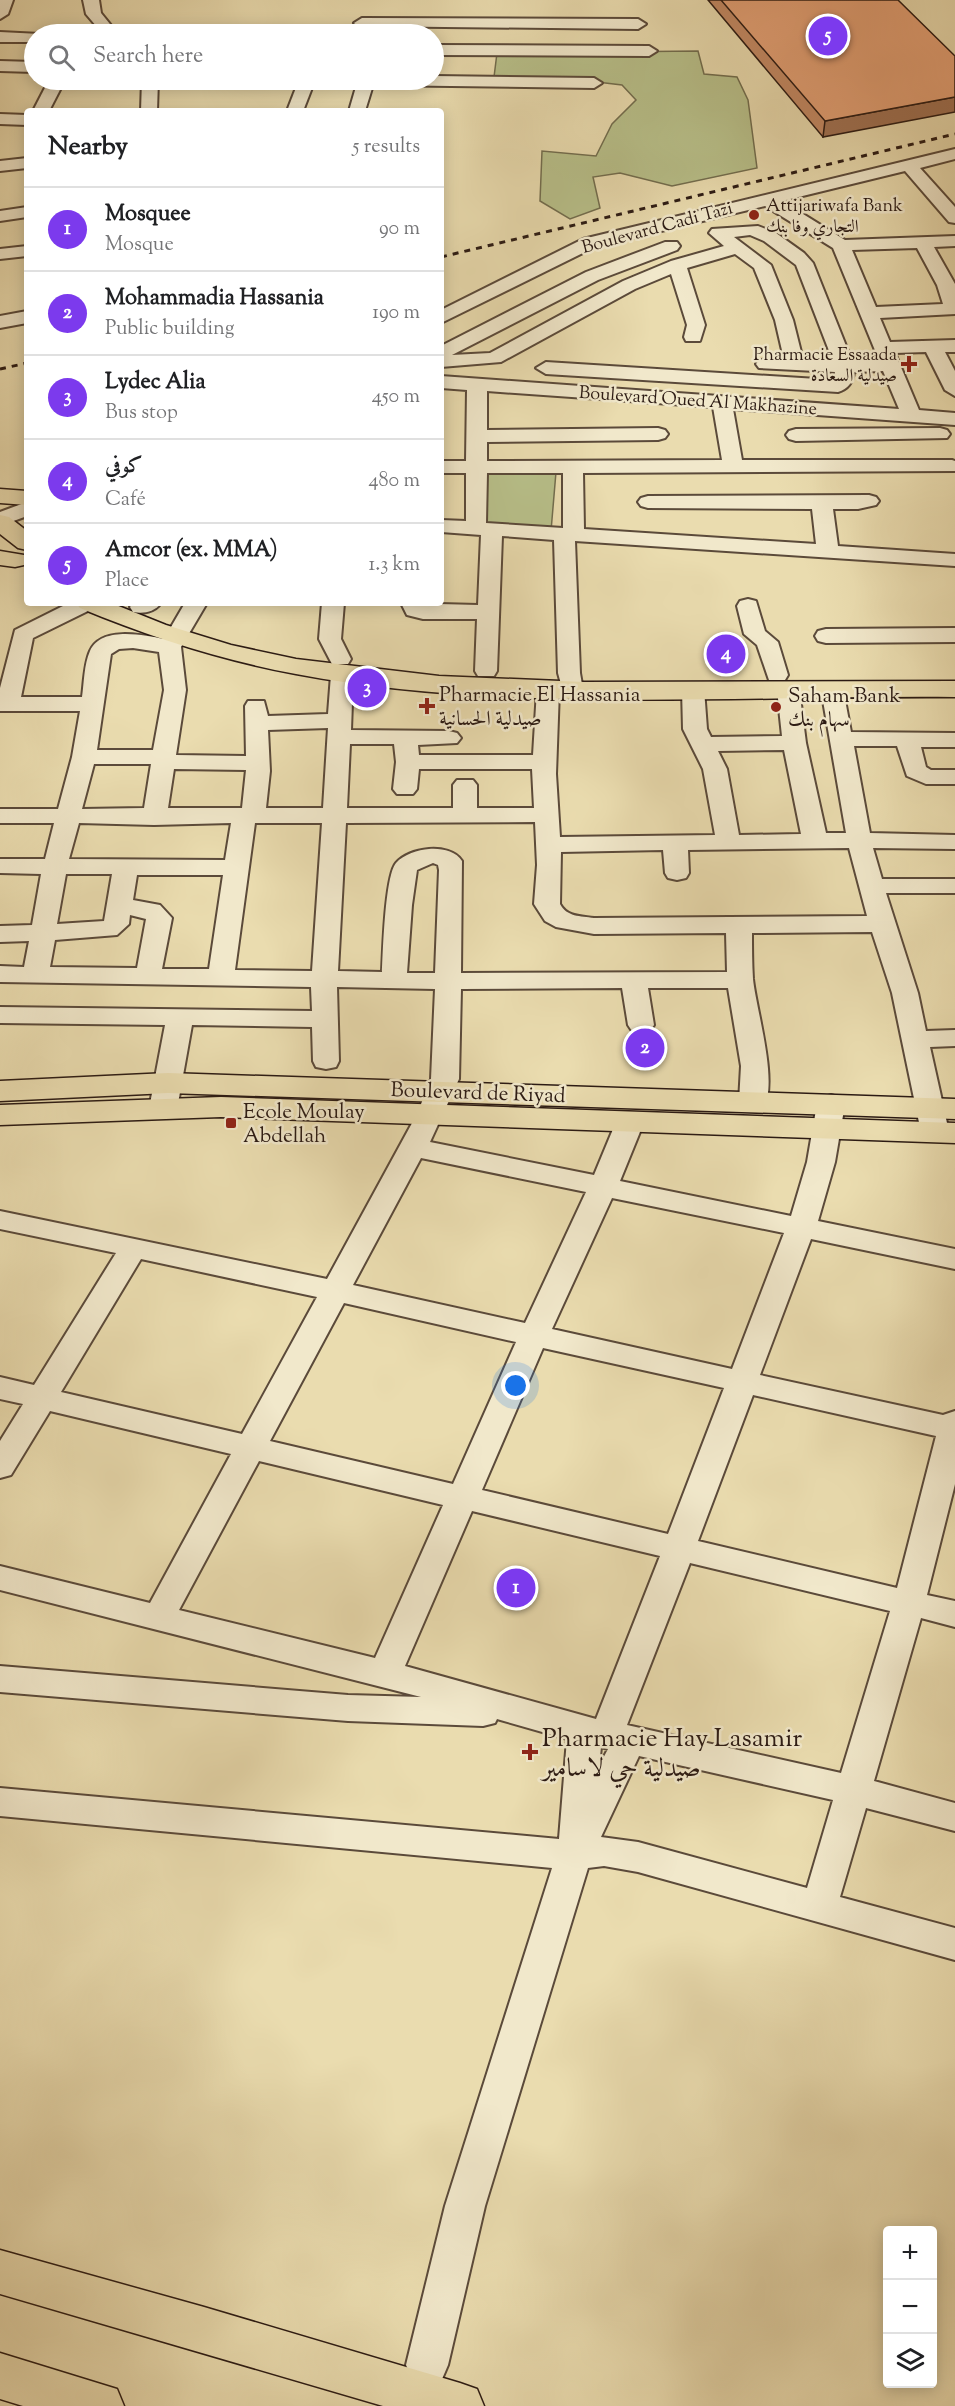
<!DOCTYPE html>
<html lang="en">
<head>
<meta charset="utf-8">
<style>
	body { margin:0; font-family:"Sorts Mill Goudy",Amiri,serif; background:#f2f2f2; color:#202124 }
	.controls { position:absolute; right:18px; bottom:18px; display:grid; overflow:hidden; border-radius:6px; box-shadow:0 3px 15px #0003 }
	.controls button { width:54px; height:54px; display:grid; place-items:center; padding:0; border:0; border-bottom:2px solid #e0e0e0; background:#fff; color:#202124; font:30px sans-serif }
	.you { position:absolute; left:516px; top:1386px; width:21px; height:21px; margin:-15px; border:4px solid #fff; border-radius:50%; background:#1a73e8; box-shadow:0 0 0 9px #1a73e833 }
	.badge { display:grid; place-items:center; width:39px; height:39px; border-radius:50%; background:#7c3aed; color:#fff; font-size:20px; font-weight:700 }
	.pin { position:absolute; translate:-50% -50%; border:3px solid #fff; box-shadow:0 2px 6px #0006 }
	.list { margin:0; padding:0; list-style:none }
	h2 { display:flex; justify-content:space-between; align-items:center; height:78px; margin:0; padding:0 24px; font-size:26px }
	h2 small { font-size:20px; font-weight:400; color:#757577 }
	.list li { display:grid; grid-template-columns:39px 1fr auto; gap:18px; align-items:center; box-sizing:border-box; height:84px; padding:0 24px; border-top:2px solid #e0e0e0 }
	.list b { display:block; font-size:22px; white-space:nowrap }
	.list p { margin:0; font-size:20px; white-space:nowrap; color:#757577 }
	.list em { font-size:20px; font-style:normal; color:#757577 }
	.icon { flex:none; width:33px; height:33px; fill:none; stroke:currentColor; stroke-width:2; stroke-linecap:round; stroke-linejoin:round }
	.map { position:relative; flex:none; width:955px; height:2406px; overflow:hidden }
	.search { position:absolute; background:#fff; box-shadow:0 3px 15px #0003; left:24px; top:24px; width:420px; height:66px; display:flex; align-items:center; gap:15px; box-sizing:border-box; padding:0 21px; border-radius:33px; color:#757577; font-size:22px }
	.panel { position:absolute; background:#fff; box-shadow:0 3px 15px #0003; left:24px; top:108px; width:420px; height:498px; border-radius:6px }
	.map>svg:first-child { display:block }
	.green { fill:#b8c08a; stroke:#726d4e; stroke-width:1.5 }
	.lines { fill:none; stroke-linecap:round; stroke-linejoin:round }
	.minor-casing { stroke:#5b4a3a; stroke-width:4 }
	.major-casing { stroke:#2b1a13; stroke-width:3 }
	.highway-casing { stroke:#2b1a13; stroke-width:3 }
	.minor { fill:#f1e8cb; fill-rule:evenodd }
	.major { fill:#eadcaf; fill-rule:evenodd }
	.highway { fill:#eadcaf; fill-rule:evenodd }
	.rail { stroke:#2b1a13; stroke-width:3; stroke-dasharray:6 6; stroke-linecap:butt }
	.wall { fill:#c48a65; stroke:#2b1a13; stroke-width:1.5 }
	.shaded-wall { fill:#a07153; stroke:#2b1a13; stroke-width:1.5 }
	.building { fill:#e4a176; stroke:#2b1a13; stroke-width:1.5 }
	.poi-dot { fill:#8f2418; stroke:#f1e8cb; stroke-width:2 }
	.labels { text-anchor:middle; stroke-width:5; stroke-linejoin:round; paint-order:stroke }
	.far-poi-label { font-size:18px; fill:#2b1a13; stroke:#f1e8cb; text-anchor:start }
	.far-street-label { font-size:18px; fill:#2b1a13; stroke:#f1e8cb }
	.poi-label { font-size:21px; fill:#2b1a13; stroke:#f1e8cb; text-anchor:start }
	.street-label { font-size:21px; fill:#2b1a13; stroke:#f1e8cb }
	.near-poi-label { font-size:26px; fill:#2b1a13; stroke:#f1e8cb; text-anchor:start }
</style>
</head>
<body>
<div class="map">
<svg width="955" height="2406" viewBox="0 0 955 2406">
	<rect width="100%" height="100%" fill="#eadcaf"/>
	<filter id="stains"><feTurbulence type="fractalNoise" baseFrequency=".00333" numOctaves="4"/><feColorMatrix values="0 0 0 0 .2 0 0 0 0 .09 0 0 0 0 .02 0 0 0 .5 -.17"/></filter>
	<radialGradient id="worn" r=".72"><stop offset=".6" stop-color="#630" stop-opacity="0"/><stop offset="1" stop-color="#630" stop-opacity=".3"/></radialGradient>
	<g class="green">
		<path d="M698,51L704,74L737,77L748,100L757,168L672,186L620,173L593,177L600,208L570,219L540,201L542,151L596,156L612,124L636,100L622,85L580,80L494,77L497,53Z"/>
		<path d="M556,472L551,531L477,526L480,474Z"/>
	</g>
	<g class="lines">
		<defs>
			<g id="minor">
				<path d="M0,0H13L8,14L0,19Z"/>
				<path d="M83,0H99L101,13L118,34H103L86,14Z"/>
				<path d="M362,18L638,19L646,24L638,29L357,26L354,23Z"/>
				<path d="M0,32L40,34H34V42H0Z"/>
				<path d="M434,45L649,46L657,51L649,56L434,55Z"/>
				<path d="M0,61L34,62V72L0,71Z"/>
				<path d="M434,76L594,78L602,83L594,88L373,85L365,111H349L358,80H434Z"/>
				<path d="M49,80H65L49,111H33Z"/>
				<path d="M142,80H158L157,111H141Z"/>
				<path d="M299,80H315L303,111H287Z"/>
				<path d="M0,114L27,115V125L0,124Z"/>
				<path d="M955,149V159L920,168L955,207V223L949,222L905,171L782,201L845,240L955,236V246L934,247L955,284V314L880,318L890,342L955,340V352H945L955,371V396L945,390L926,352L895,353L919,410L955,413V425L733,409L742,460H952L955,461V471L583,473L584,529L816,544L812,509L648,508L641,506L638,502L641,498L648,496L869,495L876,497L879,501L876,505L858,509H833L838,546L955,554V566L575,541L580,673L583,690L580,695H564L558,673L554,540L502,536L497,671L494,676H478L475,671L477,619H423L407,615L401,603L478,605L481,535L441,532V520L466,521V473H441V461H466L467,390L441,388V376L899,409L883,371L854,372C853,382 848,389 838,392L546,374L536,368L546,362L833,380L835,372L759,368L756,364L759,360L784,359L775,320L754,268L735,254L687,268L705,325L700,341H686L684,337L687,325L671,274L635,289L501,362L441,367V346L586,272L665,242H677L680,246L677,250L598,280L452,355L490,353L623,281L671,261L724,246L709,233L712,229L758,226L776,233L804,253L813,263L852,361L879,360L833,248L765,206L595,247L441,323V310L583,239ZM750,235L764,241L796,265L833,361L803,360L793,320L771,265L734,237ZM917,248L937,285L943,304L876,307L852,250ZM487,391L713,407L722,460L487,461V442L658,440L665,438L668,434L665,430L658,428L487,430ZM487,473H563V528L486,523Z"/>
				<path d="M27,158V168L0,171V161Z"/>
				<path d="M27,207V217L0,221V211Z"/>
				<path d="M27,246V256L0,259V249Z"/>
				<path d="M27,311V323L0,328V316Z"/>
				<path d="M940,428L947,430L950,434L947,438L796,441L789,439L786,435L789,431L796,429Z"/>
				<path d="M27,502V516L0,526V512Z"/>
				<path d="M748,599L756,601L765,631L778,642L788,675L785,680H769L757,645L744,634L737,606L740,601Z"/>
				<path d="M69,603H97L94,608L33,638L21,697H82C84,683 84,664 90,651C101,626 143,635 164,639L185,603H207L181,647L186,690L176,755L246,756L245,706L248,701H264L268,716L328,714L331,675L334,670H350L353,675L351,730L449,731L457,733L461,738L457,743L418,745L419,755H533L537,690L540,685H556L559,690L556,774L560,837L715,835L703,769L683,729L682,689L685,684H701L704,689L707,729L711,737L782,736L777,689L780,684H796L799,689L806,743L826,833H846L821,689L824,684H840L843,689L851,732L955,733V747H921L926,767L931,770H955V784H926L907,776L897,746H854L870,833L955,835V849L873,848L882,879H955V893H886L918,993L926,1031L955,1030V1046L930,1047L949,1132L945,1138L935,1141L925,1138L921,1132L892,993L872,932L752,933C752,948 752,964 753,979C756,1009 779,1084 763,1108L753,1111L743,1108L739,1102L741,1066L728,988H648L654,1025L650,1031L641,1033L632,1031L628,1025L622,988L461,989L459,1079L430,1142L594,1175L616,1122L620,1116L630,1113L640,1116L644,1122L620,1181L791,1216L807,1162L817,1104L821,1098L831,1095L841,1098L845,1104L835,1162L818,1221L955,1249V1269L811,1239L760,1375L943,1415L955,1411V1484L927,1595L955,1601V1627L921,1618L874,1781L955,1803V1831L866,1808L840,1897L955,1928V1960L638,1872L604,1866L588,1868L485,2206L448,2365L442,2379L427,2385L412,2379L406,2365L445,2206L552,1868L0,1816V1788L559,1839L567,1739L497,1719L495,1723L483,1726L348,1721L0,1692V1666L348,1695L421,1697L0,1590V1566L150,1603L231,1454L50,1411L11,1475L0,1478V1441L23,1404L0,1399V1377L34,1385L116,1253L0,1229V1211L327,1279L417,1114L431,1079L435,989L337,987L339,1061L336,1067L326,1069L316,1067L313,1061L312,1027L192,1025L177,1109L173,1115L163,1118L153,1115L149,1109L165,1025L0,1023V1007L312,1011L311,987L0,982V966L24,967L29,941L0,942V926L32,925L41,874L0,873V859H45L54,823H0V809H58L72,757L80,711H0V688L15,630ZM133,648L159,652L164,690L153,750H97L111,654L119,649ZM328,728L323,808H266L270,771L268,730ZM350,744H394L396,762L393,789L397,794H413L417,789L419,769H532L534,808H477V785L473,780H457L453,785V808H347ZM784,750L801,834L739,835L727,769L718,751ZM94,764H151L144,808L82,809ZM174,769L246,770L242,808H168ZM535,822L537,865L534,904L545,921L556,927L594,934L726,933L727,972L461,973L462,861C456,851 441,848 429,849C418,850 404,854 396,863C385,876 383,952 382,972L338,971L346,823ZM79,823L154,825L231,823L225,860L69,859ZM255,823H322L312,971L235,970ZM849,848L867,916L594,918C580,916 567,917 560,904L561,852L663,850L665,873L668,878L677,880L686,878L689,873L688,850ZM433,863L438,865L439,870L435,973H407L412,905L417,870ZM66,874H112L104,921L57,924ZM137,875H223L209,969H162L172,918L160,905L133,900ZM130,915L146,919L137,968L50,967L55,940L117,935L129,924ZM421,1158L586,1192L525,1323L353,1285ZM612,1198L784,1233L732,1369L552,1329ZM141,1259L317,1297L242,1434L61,1392ZM344,1303L516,1342L453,1484L270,1441ZM543,1348L724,1388L668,1534L482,1490ZM753,1395L936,1436L897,1588L698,1541ZM259,1461L443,1505L375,1658L179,1610ZM472,1511L660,1556L596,1719L405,1666ZM690,1563L890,1611L841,1773L627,1725ZM601,1747L608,1749L599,1766ZM639,1756L833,1800L807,1888L638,1842L601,1837Z"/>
				<path d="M133,603H161C155,612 143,614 133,612L130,607Z"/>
				<path d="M322,603H344L341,639L351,659L348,664H332L319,639Z"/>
				<path d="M955,628V642L826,643L818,641L815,636L818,631L826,629Z"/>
			</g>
			<g id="major">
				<path d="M0,489L27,491V505L0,503Z"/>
				<path d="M0,515L9,517L27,531V550L18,548L0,534Z"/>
				<path d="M0,551L24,555L27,561L24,565L15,567L0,565Z"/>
				<path d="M76,603H111L166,625L231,645L296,659L439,676L584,682L955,681V697C739,695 508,714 296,674C221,660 150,637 80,608Z"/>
				<path d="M168,1073L955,1099V1119L168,1093L0,1101V1081Z"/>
				<path d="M221,1097L955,1123V1143L221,1117L0,1125V1105Z"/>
			</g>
			<g id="highway">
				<path d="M0,2250L204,2307L460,2383L477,2389L484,2406H383L0,2294Z"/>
				<path d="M0,2353L117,2389L124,2406H23L0,2399Z"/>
			</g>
		</defs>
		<use href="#minor" class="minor-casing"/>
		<use href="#major" class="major-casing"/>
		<use href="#highway" class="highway-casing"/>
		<use href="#minor" class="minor"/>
		<use href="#major" class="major"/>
		<use href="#highway" class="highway"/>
		<g class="rail">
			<path d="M441,257L955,134"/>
			<path d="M0,369L27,363"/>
		</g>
	</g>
	<path class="wall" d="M708,0H898L823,137Z"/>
	<path class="shaded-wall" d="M955,97V112L823,137L825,121Z"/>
	<path class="building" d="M721,0H898L955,56V97L825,121Z"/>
	<g class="poi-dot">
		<circle cx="754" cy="215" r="6"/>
		<path d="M906 355h6v6h6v6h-6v6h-6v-6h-6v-6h6z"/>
		<path d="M424 697h6v6h6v6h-6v6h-6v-6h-6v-6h6z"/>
		<circle cx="776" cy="707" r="6"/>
		<rect x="225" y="1117" width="12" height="12" rx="3"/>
		<path d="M527 1743h6v6h6v6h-6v6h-6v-6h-6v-6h6z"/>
	</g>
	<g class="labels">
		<g class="far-poi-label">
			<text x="766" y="211">Attijariwafa Bank<tspan x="766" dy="21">التجاري وفا بنك</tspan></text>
			<text x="897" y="360" text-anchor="end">Pharmacie Essaada<tspan x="897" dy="21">صيدلية السعادة</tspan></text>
		</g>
		<g class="far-street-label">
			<text transform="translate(657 227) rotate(-15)" y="6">Boulevard Cadi Tazi</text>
			<text transform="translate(698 400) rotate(4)" y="6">Boulevard Oued Al Makhazine</text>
		</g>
		<g class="poi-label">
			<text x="439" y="701">Pharmacie El Hassania<tspan x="439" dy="24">صيدلية الحسانية</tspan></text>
			<text x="788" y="702">Saham Bank<tspan x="788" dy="24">سهام بنك</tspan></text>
			<text x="243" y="1118">Ecole Moulay<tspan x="243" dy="24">Abdellah</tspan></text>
		</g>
		<g class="street-label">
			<text transform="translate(478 1092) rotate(2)" y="7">Boulevard de Riyad</text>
		</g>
		<g class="near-poi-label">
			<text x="542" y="1746">Pharmacie Hay Lasamir<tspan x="542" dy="30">صيدلية حي لاسامير</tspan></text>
		</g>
	</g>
	<rect width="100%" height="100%" filter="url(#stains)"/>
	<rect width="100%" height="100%" fill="url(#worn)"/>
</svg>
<div class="controls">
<button>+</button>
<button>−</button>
<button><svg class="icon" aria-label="layers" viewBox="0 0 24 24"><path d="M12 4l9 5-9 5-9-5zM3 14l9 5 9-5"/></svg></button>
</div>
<div class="you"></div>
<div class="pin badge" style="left:516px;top:1588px">1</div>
<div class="pin badge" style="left:645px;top:1048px">2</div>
<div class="pin badge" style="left:367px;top:688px">3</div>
<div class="pin badge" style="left:726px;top:654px">4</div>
<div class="pin badge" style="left:828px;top:36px">5</div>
<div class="search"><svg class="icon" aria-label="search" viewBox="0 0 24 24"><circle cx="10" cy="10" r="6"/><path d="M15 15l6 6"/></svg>Search here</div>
<section class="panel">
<h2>Nearby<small>5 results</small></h2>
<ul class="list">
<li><span class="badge">1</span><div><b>Mosquee</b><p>Mosque</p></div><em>90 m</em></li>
<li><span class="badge">2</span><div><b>Mohammadia Hassania</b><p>Public building</p></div><em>190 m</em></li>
<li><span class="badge">3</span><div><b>Lydec Alia</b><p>Bus stop</p></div><em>450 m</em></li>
<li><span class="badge">4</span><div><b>كوفي</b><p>Café</p></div><em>480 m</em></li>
<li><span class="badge">5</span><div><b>Amcor (ex. MMA)</b><p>Place</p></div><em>1.3 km</em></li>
</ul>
</section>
</div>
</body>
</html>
